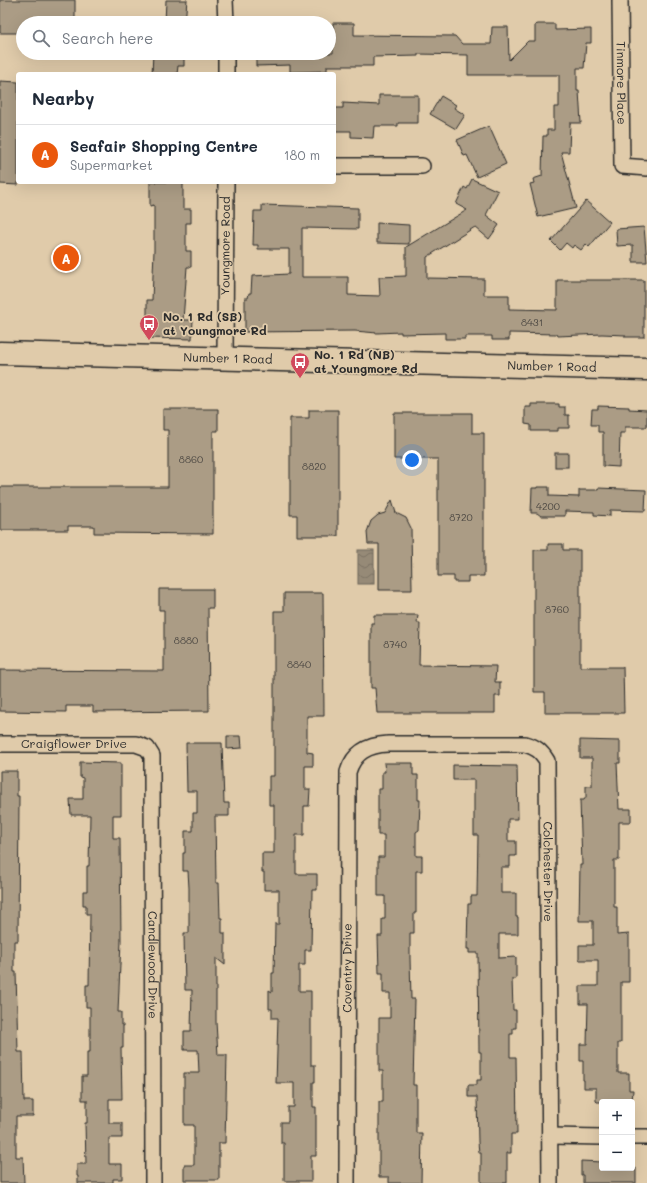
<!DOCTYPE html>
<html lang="en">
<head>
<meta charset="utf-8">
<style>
	body { margin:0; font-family:Mali,sans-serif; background:#f2f2f3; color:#1f2937 }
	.controls { position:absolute; right:12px; bottom:12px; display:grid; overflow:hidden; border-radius:4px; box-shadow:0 4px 16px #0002 }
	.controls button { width:36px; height:36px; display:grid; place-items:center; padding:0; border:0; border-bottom:1px solid #e0e1e3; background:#fff; color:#1f2937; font:20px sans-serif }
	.you { position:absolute; left:412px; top:460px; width:14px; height:14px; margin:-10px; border:3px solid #fff; border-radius:50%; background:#1a73e8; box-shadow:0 0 0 6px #1a73e833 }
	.badge { display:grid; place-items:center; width:26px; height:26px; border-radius:50%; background:#ea580c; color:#fff; font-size:13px; font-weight:700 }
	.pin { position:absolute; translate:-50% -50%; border:2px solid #fff; box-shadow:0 1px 4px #0006 }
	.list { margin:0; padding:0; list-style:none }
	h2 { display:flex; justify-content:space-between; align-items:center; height:52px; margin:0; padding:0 16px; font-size:17px }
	h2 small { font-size:13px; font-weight:400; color:#747a83 }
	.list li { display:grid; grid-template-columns:26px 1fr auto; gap:12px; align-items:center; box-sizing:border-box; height:60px; padding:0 16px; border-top:1px solid #e0e1e3 }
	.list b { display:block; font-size:15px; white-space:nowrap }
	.list p { margin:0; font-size:13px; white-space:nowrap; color:#747a83 }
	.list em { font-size:13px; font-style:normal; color:#747a83 }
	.icon { flex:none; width:22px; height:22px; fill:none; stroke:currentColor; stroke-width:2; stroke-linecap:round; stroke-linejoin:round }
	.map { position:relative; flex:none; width:647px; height:1183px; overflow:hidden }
	.search { position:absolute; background:#fff; box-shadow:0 4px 16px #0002; left:16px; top:16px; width:320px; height:44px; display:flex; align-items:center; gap:10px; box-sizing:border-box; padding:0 14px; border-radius:22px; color:#747a83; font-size:15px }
	.panel { position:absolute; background:#fff; box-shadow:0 4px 16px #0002; left:16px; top:72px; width:320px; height:112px; border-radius:4px }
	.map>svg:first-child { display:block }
	.water { fill:url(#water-waves); stroke:#6b6459 }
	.building { fill:#ab9c85; stroke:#2b2b2b }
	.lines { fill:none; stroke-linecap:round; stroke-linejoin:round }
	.street-casing { stroke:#2b2b2b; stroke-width:18 }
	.secondary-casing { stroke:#2b2b2b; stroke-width:25 }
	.street { stroke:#e0cbaa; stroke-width:15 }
	.secondary { stroke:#e0cbaa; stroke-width:22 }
	.labels { text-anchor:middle; stroke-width:3.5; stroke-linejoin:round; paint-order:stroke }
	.number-label { font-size:10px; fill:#4b4742 }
	.street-label { font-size:12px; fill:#2b2b2b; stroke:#e0cbaa }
	.poi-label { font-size:12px; font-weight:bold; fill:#2b2b2b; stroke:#e0cbaa; text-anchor:start }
</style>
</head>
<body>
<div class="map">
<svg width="647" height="1183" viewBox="0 0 647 1183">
	<defs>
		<pattern id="water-waves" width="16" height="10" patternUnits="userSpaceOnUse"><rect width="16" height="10" fill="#968a77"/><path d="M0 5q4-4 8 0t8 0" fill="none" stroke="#7b7162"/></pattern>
	</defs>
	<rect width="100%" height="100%" fill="#e0cbaa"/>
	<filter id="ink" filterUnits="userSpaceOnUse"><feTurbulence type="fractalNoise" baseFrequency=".025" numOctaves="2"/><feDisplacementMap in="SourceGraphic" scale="8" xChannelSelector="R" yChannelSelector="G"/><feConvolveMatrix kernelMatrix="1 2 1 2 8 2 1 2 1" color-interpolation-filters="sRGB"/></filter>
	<g filter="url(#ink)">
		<rect class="water" x="358" y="550" width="16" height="34"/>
		<g class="building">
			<path d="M0,0H75V21L23,23V33H0Z"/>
			<path d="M166,0H187L185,23H165Z"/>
			<path d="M333,23H354V35L455,36L462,44H491L492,27H508L509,60L528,41H535V25L538,24H555V30L591,29V43H586L584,68H577V91H579L581,123H570L569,152H561L576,208L538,217L530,184L534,183L533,179L542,176L543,136H547V130H554V107H559V75H468V55L418,54V56L373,57V66H327V71L290,72V65L256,66V53H333Z"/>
			<path d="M153,53H184V66H178L177,74H152Z"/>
			<path d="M0,81L18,82V185L0,184Z"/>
			<path d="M379,95H418V123H398V126H374L373,138L351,137V131H334V108H343V103L379,105Z"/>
			<path d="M441,96L456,105L454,108L465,115L456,129L430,114Z"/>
			<path d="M489,126L506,164L477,177L467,155L464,156L457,140Z"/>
			<path d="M472,179L498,191L486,215L499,225L489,239L475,227L427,257V278L484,279V295H509V309L557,310V280H644V337H625V335L602,334L558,336L557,334L509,333V340H492V336H465V339H445V333L401,334V332L377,333L355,331L245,332V298H248L249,293H251L252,276L289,274V249H258V245H253L254,211H262V205L358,208V229L302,228V277H348V295L380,296L379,277L406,276V247L467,210L456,204L464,187L467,189Z"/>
			<path d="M150,182H183V209H191V223H186V251H191V267H187L183,320H193L192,339L147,338V300H152L154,250V205L150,206Z"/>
			<path d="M586,201L610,222L589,247L586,244L581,250L574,245L572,248L566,243L560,250L551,241Z"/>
			<path d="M377,223L409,225V244L377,243Z"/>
			<path d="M644,227L647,262H633V245L617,246L616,229Z"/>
			<path d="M531,404H559V407H565V415H569V428H558V431H531V425L525,424V407H531Z"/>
			<path d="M598,406L629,407V409L647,410V427H625V433H620L619,467L603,466V432H598V425H591L592,409H598Z"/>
			<path d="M163,409H218V431H213V534L94,533V526H68V530H0V487H168V430H163Z"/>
			<path d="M309,410H338V536H297V515H290V418H309Z"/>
			<path d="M394,413H472V433H484V576H468V582H454V576H438V459H394Z"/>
			<rect x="555" y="453" width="13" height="14"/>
			<path d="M537,487H549V496L579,497V490H598V488L646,490L645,511L610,510V516L594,515V512L565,511V516H541L537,513H531L532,488H537Z"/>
			<path d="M392,500L396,513L406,518L411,528L412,590H379V544H368L367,532L371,521L378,515L385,513Z"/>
			<path d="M548,544H563V550H580V667H623L624,713H545V692H534V550H548Z"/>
			<path d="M159,589H213V608H208L209,711L93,712V706H66V712L0,711V670L164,671V610H159Z"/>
			<path d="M284,593H323L324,716H307V752L313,753V766H305V789H310L309,806H304V835H296V874H317V890H312L311,950H305V965H299V991H311V1065H315V1082H313V1107H316V1156H311V1181H284V1143H281V1122H288V1107H294V1083H276L278,1018H272V1009H269V990L272,992V973H274L275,924H279V890H264V872H262V853H274V805H269V776H274V611H284Z"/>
			<path d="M374,615H418L417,623H420L419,665L496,666L495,682H500V696H495V713H377L375,688H371V623H374Z"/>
			<path d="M227,736H241L242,748L227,749Z"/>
			<path d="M580,740L620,741V763H617L619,809H631V822H619V860H614V907H617V935L629,934V982H621V1043H618V1073H629V1090H633L632,1102H597L596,1101V1088H584V1080H583V1061H580V1044H587L588,1004H580V986H598V960H579V945H593V921H579L580,865H582L580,800H584L586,797V786H592V758H580Z"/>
			<path d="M186,743H222L224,803H229V816H215L216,883H219L220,918H222V933H225V965L216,958V1022L218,1055H227L225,1143H219V1180H184V1165H194V1125H184V1073H199L198,1050H184V1031H191L192,990H185L184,933H189V888L188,871H183V853H185V831H193V813H197V791H187Z"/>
			<path d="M80,762L121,763V815H113V838H120L121,941L118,1012H121V1025H123V1048H121L122,1099H109V1123H122V1138H109V1164H122V1179H113V1183H78V1176H77V1164H86L85,1123H87V1100H82V1076H87V1052H90V1007H86V985H89L90,914H86V905H83V891H87V866H89L90,815H71L70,799H83V778L80,777Z"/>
			<path d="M384,763H413V775H418V800H420L419,830L416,832V856H422V871H416V913H414V933H410V958L411,999H415L413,1085H416V1133H422L421,1183H389V1177H379V1102H383V1071H379V1018H390V993H383V973H379L378,936H382V919H385V896H378V857H384V835H378V789H382V772H385Z"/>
			<path d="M453,765L517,766L518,819H508V841H516V856H510V867H501V893H516V917H518V934H499V958L516,957V979H512L513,1010H516V1028H513V1034H510V1057H516L517,1134H511V1153H507V1183H481V1153H479L478,1142L477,1097H468V1085H477V1080H481V1052H479L478,953H469V949H467L468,904H471V896H477L478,835H474V780H453Z"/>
			<path d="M0,771H17V796H19L18,941H14V972H16L18,1052H23L24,1101H33V1116H16V1157H23L24,1183H0Z"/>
			<path d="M581,1161L602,1162V1168H636V1183H583V1175H581Z"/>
		</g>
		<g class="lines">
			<defs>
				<g id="street">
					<path d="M225,0L226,23"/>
					<path id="s1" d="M620,0L622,166L647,168"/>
					<path d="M226,53V74"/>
					<path d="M334,166H422"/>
					<path id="s2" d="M225,359L226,182"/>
					<path id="s3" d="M0,744H136L147,748L152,756L153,1183"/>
					<path d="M551,1136L602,1137"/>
					<path d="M632,1137H647"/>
					<path id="s4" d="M347,1183L348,772C354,752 368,745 388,744H525C536,747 541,751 547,761L550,1183"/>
				</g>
				<g id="secondary">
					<path id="s5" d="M0,353L647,369"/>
				</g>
			</defs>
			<use href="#street" class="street-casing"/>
			<use href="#secondary" class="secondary-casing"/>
			<use href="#street" class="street"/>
			<use href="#secondary" class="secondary"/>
		</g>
	</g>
	<defs>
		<symbol id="bus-pin" viewBox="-11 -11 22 30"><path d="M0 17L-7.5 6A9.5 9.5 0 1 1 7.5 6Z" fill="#d1495b" stroke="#e0cbaa"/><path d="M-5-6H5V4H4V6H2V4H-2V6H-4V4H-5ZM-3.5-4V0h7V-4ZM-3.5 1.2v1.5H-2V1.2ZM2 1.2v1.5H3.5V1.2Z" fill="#fff"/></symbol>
	</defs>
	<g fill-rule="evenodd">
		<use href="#bus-pin" x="138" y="313" width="22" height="30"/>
		<use href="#bus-pin" x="289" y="351" width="22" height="30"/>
	</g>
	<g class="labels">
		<g class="number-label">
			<text x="532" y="326">8431</text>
			<text x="191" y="463">8860</text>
			<text x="314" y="470">8820</text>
			<text x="548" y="510">4200</text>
			<text x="461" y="521">8720</text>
			<text x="557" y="613">8760</text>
			<text x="186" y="644">8880</text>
			<text x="395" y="648">8740</text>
			<text x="299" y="668">8840</text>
		</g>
		<g class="street-label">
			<text dy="4" stroke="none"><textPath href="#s1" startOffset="83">Tinmore Place</textPath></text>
			<text dy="4" stroke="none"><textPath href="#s2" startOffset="113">Youngmore Road</textPath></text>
			<text dy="4" stroke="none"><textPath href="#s5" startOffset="228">Number 1 Road</textPath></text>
			<text dy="4" stroke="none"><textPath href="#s5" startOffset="552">Number 1 Road</textPath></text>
			<text dy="4" stroke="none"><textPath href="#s3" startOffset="74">Craigflower Drive</textPath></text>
			<text dy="4" stroke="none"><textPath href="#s4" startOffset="740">Colchester Drive</textPath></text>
			<text dy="4" stroke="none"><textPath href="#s3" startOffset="366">Candlewood Drive</textPath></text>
			<text dy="4" stroke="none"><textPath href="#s4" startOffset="215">Coventry Drive</textPath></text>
		</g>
		<g class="poi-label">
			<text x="163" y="321">No. 1 Rd (SB)<tspan x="163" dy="14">at Youngmore Rd</tspan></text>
			<text x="314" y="359">No. 1 Rd (NB)<tspan x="314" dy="14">at Youngmore Rd</tspan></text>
		</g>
	</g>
</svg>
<div class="controls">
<button>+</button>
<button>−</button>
</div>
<div class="you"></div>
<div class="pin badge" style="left:66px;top:258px">A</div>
<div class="search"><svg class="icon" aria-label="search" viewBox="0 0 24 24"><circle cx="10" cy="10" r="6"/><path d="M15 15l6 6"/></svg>Search here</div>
<section class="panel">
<h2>Nearby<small></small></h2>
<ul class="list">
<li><span class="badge">A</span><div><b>Seafair Shopping Centre</b><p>Supermarket</p></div><em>180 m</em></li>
</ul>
</section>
</div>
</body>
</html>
